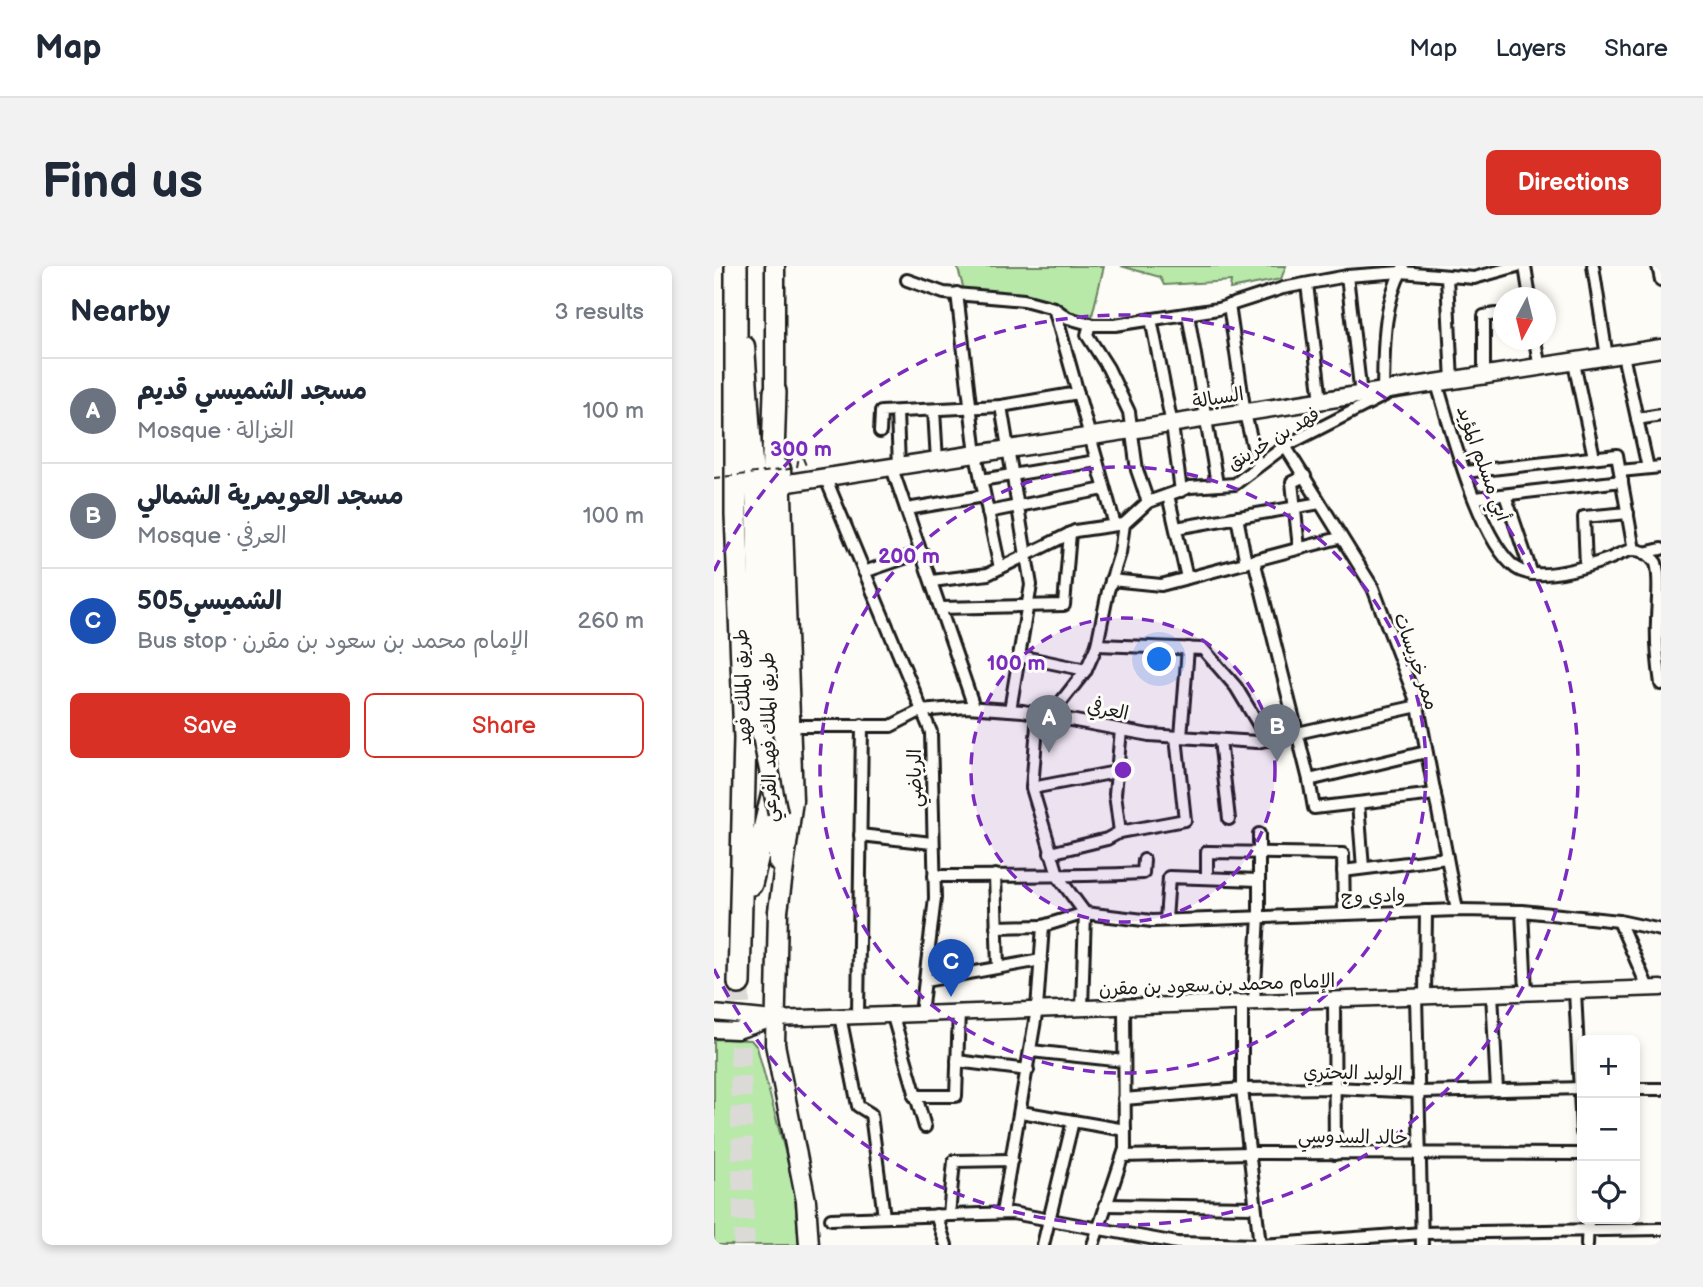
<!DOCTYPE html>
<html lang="en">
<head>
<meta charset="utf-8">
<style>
	body { margin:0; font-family:"Balsamiq Sans","Playpen Sans Arabic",sans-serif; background:#f2f2f3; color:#1f2937 }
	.controls { position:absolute; right:21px; bottom:21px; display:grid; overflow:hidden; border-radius:10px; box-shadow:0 4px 10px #0003 }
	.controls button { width:63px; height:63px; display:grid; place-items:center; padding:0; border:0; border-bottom:2px solid #e0e1e3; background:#fff; color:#1f2937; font:35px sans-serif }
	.compass { position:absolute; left:779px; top:21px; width:63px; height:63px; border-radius:50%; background:#fff; box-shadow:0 4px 10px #0003; rotate:187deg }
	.you { position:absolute; left:446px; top:394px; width:24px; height:24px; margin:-18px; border:5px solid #fff; border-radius:50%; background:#1a73e8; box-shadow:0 0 0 10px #1a73e833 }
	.badge { display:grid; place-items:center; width:46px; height:46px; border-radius:50%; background:#d93025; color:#fff; font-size:23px; font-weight:700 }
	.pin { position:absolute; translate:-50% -58px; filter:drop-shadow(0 2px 4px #0008) }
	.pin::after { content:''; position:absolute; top:37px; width:24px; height:21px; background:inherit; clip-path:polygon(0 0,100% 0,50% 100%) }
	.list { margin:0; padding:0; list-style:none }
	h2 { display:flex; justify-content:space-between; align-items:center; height:91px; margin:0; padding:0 28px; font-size:30px }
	h2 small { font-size:23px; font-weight:400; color:#747a83 }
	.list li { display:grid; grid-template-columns:46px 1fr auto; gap:21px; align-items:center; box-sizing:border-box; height:105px; padding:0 28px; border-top:2px solid #e0e1e3 }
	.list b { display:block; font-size:26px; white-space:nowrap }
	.list p { margin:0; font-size:23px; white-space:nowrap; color:#747a83 }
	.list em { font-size:23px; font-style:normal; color:#747a83 }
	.actions { display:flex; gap:14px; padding:21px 28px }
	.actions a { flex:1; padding:16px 0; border:2px solid #d93025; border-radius:10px; text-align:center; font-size:24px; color:#d93025 }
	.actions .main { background:#d93025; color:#fff }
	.icon { flex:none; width:38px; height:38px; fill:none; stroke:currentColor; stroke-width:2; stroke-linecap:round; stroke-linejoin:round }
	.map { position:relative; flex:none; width:947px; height:979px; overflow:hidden; border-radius:10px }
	header { display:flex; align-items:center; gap:42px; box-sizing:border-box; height:98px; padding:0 35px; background:#fff; border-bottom:2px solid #e0e1e3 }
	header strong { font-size:33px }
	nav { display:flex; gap:38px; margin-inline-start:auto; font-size:24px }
	.intro { display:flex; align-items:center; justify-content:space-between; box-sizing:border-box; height:168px; padding:0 42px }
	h1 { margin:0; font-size:49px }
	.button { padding:18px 32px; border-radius:10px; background:#d93025; color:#fff; font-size:24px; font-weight:700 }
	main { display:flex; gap:42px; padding:0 42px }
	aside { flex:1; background:#fff; border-radius:10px; box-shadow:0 4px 10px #0003 }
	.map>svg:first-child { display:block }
	.green { fill:#b8e9a9; stroke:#6a8262; stroke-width:2 }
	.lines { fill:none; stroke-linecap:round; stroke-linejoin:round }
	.motorway-tunnel { stroke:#dbdad6; stroke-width:21; stroke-dasharray:21 10; stroke-linecap:butt }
	.minor-casing { stroke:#1c1c1c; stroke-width:16 }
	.tertiary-casing { stroke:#1c1c1c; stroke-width:19 }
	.secondary-casing { stroke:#1c1c1c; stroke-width:21 }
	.primary-casing { stroke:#1c1c1c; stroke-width:23 }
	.motorway-casing { stroke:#1c1c1c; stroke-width:26 }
	.path { stroke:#1c1c1c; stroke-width:2; stroke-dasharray:7 5; stroke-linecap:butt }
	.minor { stroke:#fdfcf7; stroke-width:10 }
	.tertiary { stroke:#fdfcf7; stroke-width:14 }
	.secondary { stroke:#fdfcf7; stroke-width:16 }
	.primary { stroke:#fdfcf7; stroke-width:18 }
	.motorway { stroke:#fdfcf7; stroke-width:21 }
	.primary-bridge-casing { stroke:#1c1c1c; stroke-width:23; stroke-linecap:butt }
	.path-bridge { stroke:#1c1c1c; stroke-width:2; stroke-dasharray:7 5; stroke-linecap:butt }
	.primary-bridge { stroke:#fdfcf7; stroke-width:18 }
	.ring { fill:none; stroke:#7b2cbf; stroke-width:3.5; stroke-dasharray:12 9 }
	.labels { text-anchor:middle; stroke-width:6; stroke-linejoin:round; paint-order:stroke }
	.street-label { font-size:19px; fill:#1c1c1c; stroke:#fdfcf7 }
	.centre { fill:#7b2cbf; stroke:#fdfcf7; stroke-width:3.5 }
	.ring-label { font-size:21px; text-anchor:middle; font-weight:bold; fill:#7b2cbf; stroke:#fdfcf7; stroke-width:6; stroke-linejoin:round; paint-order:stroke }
</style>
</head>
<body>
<header>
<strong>Map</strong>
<nav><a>Map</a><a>Layers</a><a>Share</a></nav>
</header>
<div class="intro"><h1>Find us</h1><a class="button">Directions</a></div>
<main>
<aside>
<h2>Nearby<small>3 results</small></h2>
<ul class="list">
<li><span class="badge" style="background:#6b7280">A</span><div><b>مسجد الشميسي قديم</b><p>Mosque · الغزالة</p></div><em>100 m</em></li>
<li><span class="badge" style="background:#6b7280">B</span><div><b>مسجد العويمرية الشمالي</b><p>Mosque · العرفي</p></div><em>100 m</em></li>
<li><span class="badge" style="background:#1a4fb4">C</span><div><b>الشميسي505</b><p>Bus stop · الإمام محمد بن سعود بن مقرن</p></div><em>260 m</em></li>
</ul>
<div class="actions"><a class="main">Save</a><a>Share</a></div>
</aside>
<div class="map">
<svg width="947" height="979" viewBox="0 0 947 979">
	<rect width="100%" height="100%" fill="#fdfcf7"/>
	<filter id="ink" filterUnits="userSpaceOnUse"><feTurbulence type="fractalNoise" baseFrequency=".0143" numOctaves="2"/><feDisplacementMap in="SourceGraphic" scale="14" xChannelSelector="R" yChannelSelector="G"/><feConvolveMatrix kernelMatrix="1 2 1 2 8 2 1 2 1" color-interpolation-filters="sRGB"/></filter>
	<g filter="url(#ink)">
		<g class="green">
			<path d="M243,0H390L376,58L340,42L251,27Z"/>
			<path d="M407,0H572L567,13L516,23L517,15L450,19L446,11Z"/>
			<path d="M0,773L37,774L43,781L80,919L85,979H0Z"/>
		</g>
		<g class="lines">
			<path class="motorway-tunnel" d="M25,717L30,979"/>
			<defs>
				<g id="minor">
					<path d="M811,0L816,32"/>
					<path d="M879,0L893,91"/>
					<path d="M944,0L947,14"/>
					<path d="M633,10L647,129"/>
					<path d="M733,11L738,116"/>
					<path d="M193,14L230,27L310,34L340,42L354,52L379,59H401L504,43L569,22L633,10L687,6L760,12L803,0"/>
					<path d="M593,18L607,135"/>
					<path d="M243,27L262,189L286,302"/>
					<path d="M515,39L531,148L544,200"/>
					<path d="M340,42L401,259"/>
					<path d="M474,48L503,218"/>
					<path d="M437,53L458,159L467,225"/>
					<path d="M376,58L373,69L394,102L415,146L423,204L434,236"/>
					<path d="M821,74L826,103"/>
					<path d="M909,89L934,202"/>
					<path d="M860,97L880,191"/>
					<path d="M770,112V50L782,48"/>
					<path d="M723,118C737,163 765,275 802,302C823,317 872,301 895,293C902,290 912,284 920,284C929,284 937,290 942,297C947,314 943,337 943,355C942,376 944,397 947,418"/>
					<path d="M669,126C670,84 668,40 689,2"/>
					<path d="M287,140L317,319L296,444"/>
					<path d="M220,144L223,195"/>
					<path d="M183,146L185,201"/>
					<path d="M923,153L947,149"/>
					<path d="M166,166L167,146L287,140L364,127"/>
					<path d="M571,180L659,322L704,440L743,644"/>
					<path d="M178,202L260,441"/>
					<path d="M906,205L947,201"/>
					<path d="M751,206L903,189L920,284"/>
					<path d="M112,213L217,466L221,632L207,747"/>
					<path d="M267,214L383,195"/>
					<path d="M454,229L473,312"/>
					<path d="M791,229L818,308"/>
					<path d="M761,232L908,215"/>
					<path d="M193,243L270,230"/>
					<path d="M274,246L390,223"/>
					<path d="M523,251L532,297"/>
					<path d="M462,262L606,237"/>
					<path d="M585,282L578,216L591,210"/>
					<path d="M930,287L947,283"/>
					<path d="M540,294L595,514L712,486"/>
					<path d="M872,300L870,251L914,247"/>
					<path d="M150,306L208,286"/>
					<path d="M397,314L447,319L625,272"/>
					<path d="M218,315L274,308L361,265L410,258L434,236L476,221L521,218L571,180L671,129"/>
					<path d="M227,342L350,339L356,267"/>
					<path d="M383,379L489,383L522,421L554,474"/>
					<path d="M305,390L372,404"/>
					<path d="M324,448L318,522L345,612L371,647L368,742"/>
					<path d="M336,450L372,404L383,379L394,325L406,287L410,258"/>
					<path d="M79,460H177L206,445L253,441L309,445L435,469L543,476L704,440"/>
					<path d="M467,471L474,382"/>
					<path d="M506,474L515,553"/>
					<path d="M595,514L600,542L721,528"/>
					<path d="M318,522L402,506"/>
					<path d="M644,537L649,602"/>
					<path d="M406,566L401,528L407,464"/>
					<path d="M146,569L218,577"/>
					<path d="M336,587L393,573L406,566L471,554L462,471"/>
					<path d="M629,605L733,592"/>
					<path d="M281,609L284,701"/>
					<path d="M220,610C291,609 358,611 429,607L430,594"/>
					<path d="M493,612V586L629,588L630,647"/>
					<path d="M808,645L812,726"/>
					<path d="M452,654L455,611L545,614"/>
					<path d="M905,655L934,722"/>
					<path d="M282,661L329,660"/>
					<path d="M211,715L327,694"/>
					<path d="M861,725L868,866"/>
					<path d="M778,727L783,824"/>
					<path d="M702,730L708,979"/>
					<path d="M711,730L712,645"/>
					<path d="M620,733L621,888"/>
					<path d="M528,736V823L546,979"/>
					<path d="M540,736L545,650V568"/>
					<path d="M178,747L211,861"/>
					<path d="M144,748L148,459"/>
					<path d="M126,750L144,840L157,848L170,951"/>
					<path d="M317,785L410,795"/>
					<path d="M243,795L314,804"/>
					<path d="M921,823H947"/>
					<path d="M200,830H242L245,745"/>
					<path d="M410,833L528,823L622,822L706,826L868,822"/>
					<path d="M307,846L411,864"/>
					<path d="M409,890L535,887L868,888"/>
					<path d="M391,939L541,941"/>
					<path d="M288,947L323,743L329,660L371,647L438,655L743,644L808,645L905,655L947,664"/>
					<path d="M222,949L232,979"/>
					<path d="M235,949L240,895L298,894"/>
					<path d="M117,953L298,947L463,977L544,979"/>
					<path d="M329,979L359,855"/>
					<path d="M379,979L411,883L410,740"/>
					<path d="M547,979L708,967L947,963"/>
					<path d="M873,979L874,953"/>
				</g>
				<g id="tertiary">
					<path d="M0,747L59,753L947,722"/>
					<path d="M0,764L23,765L53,755"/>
				</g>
				<path id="secondary" d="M68,218L947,82"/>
				<g id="primary">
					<path d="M61,0V137"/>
					<path d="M31,80L42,243L47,465"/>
					<path d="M67,203L79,534L64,645L61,778L92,935L95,979"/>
					<path d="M64,596V548"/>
				</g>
				<g id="motorway">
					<path d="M22,0V249L31,472L25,717"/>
					<path d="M37,618L65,501L66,444L55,318L61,126"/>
				</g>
			</defs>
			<use href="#minor" class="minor-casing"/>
			<use href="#tertiary" class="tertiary-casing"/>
			<use href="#secondary" class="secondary-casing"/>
			<use href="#primary" class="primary-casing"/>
			<use href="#motorway" class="motorway-casing"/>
			<path class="path" d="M83,201L86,185L93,202"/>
			<use href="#minor" class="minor"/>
			<use href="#tertiary" class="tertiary"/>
			<use href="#secondary" class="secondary"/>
			<use href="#primary" class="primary"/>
			<use href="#motorway" class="motorway"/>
			<defs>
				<path id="primary-bridge" d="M47,465L64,548"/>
			</defs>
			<use href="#primary-bridge" class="primary-bridge-casing"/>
			<path class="path-bridge" d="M0,212L83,202"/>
			<use href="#primary-bridge" class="primary-bridge"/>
		</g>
	</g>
	<circle cx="409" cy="504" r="152" fill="#7b2cbf" fill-opacity=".12"/>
	<g class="ring">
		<circle cx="409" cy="504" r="152"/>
		<circle cx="409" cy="504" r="303"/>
		<path d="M0 305A455 455 0 1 1 0 703"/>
	</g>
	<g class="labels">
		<g class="street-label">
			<text transform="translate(504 131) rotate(-9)" y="7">السبالة</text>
			<text transform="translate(559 172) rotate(-31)" y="7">فهد بن خرينق</text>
			<text transform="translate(770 197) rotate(70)" y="7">أبي مسلم المؤيد</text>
			<text transform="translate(703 395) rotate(71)" y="7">ممر خريسات</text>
			<text transform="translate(28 421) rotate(-92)" y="7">طريق الملك فهد</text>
			<text transform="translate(394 443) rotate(11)" y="7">العرفي</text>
			<text transform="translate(54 471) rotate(-91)" y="7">طريق الملك فهد الفرعي</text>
			<text transform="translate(200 512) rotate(-90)" y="7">الرياضي</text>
			<text transform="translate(659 629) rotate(-2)" y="7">وادي وج</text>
			<text transform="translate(503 718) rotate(-2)" y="7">الإمام محمد بن سعود بن مقرن</text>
			<text transform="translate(639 806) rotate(1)" y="7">الوليد البحتري</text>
			<text transform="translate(639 870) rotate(1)" y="7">خالد السدوسي</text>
		</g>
	</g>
	<circle cx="409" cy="504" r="10" class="centre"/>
	<g class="ring-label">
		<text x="87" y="190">300 m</text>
		<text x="195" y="297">200 m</text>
		<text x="302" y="404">100 m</text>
	</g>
</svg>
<div class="controls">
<button>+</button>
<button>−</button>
<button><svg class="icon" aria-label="locate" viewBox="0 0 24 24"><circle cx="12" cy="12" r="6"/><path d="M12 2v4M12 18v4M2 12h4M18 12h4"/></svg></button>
</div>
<svg class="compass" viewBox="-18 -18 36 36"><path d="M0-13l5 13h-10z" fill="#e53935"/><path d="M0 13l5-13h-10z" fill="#747a83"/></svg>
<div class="you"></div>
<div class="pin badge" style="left:335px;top:487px;background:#6b7280">A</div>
<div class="pin badge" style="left:563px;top:496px;background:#6b7280">B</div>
<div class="pin badge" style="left:237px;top:731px;background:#1a4fb4">C</div>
</div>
</main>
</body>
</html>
